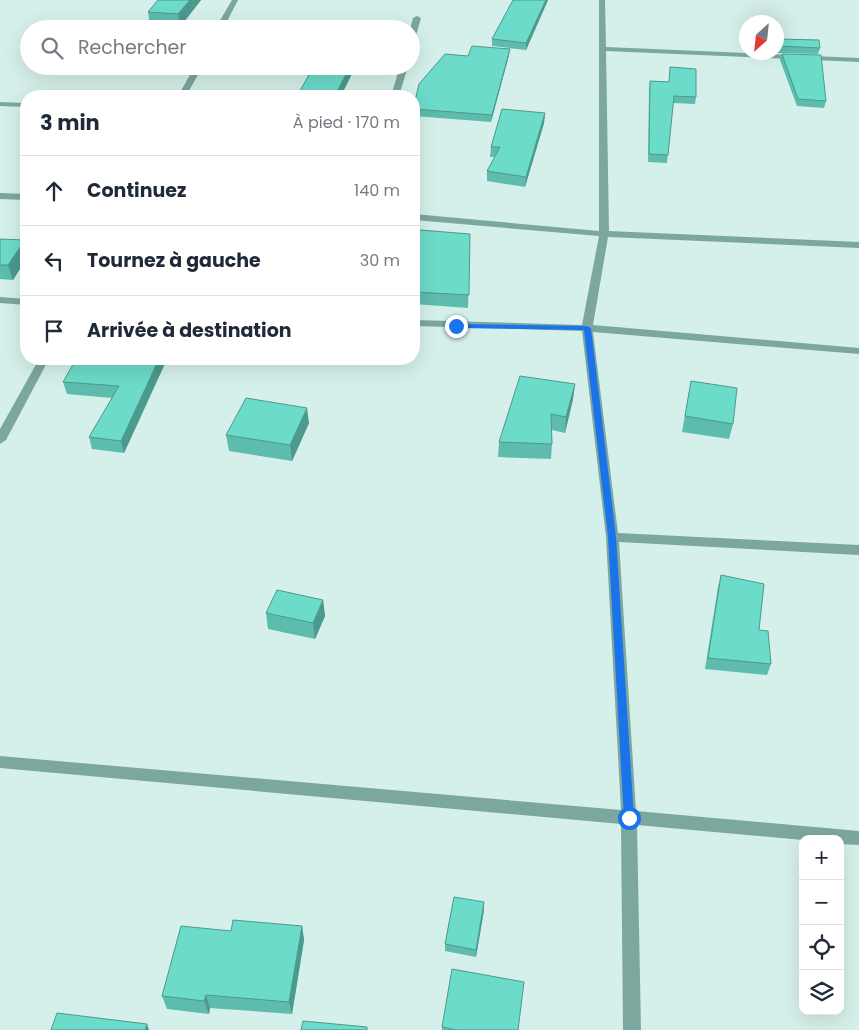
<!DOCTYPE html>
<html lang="fr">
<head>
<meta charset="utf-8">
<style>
	body { margin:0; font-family:Poppins,sans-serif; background:#f2f2f3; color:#1f2937 }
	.controls { position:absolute; right:15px; bottom:15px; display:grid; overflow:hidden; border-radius:10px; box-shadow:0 5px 20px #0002 }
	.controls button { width:45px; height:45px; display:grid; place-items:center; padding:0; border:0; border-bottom:1px solid #e0e1e3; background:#fff; color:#1f2937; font:25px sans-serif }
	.compass { position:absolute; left:739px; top:15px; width:45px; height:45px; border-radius:50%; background:#fff; box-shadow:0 5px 20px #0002; rotate:207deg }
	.stop { position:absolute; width:15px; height:15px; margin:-11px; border:4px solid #1a73e8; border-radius:50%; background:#fff }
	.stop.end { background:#1a73e8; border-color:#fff; box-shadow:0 1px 5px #0008 }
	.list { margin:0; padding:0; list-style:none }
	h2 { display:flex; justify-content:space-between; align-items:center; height:65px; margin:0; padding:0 20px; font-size:21px }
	h2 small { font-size:16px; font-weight:400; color:#747a83 }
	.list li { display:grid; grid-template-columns:32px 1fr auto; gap:15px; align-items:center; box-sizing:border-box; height:70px; padding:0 20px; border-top:1px solid #e0e1e3 }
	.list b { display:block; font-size:19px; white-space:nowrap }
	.list em { font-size:16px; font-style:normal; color:#747a83 }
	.icon { flex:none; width:28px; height:28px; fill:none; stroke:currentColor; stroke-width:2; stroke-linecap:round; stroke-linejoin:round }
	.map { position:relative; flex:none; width:859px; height:1030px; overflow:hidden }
	.search { position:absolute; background:#fff; box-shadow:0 5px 20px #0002; left:20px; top:20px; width:400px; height:55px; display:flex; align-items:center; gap:12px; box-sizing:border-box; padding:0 18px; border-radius:28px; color:#747a83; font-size:19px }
	.panel { position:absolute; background:#fff; box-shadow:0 5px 20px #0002; left:20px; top:90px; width:400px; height:275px; border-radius:20px }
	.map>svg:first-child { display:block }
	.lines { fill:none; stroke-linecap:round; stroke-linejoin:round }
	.minor { fill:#7ca79f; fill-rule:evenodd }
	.wall { fill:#5dbcad }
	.shaded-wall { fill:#4c998d }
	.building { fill:#6cdbc9; stroke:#4c998d }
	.route { fill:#1a73e8 }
</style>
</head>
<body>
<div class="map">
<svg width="859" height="1030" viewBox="0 0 859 1030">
	<rect width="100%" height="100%" fill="#d5f0ea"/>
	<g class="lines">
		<g class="minor">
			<path d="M232,0H238L223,29H215Z"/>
			<path d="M599,0H605L606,47L859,58V62L606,51L609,231L859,242V248L608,237L593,325L859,348V354L593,332L618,533L859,545V555L619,542L636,811L859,831V845L840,844V839L803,840L637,825L641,1030H623L621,824L0,768V756L621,810L606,537L582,331L414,326V320L582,325L599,236L414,220V214L599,231Z"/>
			<path d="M417,16L421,18L415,39L411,41L410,29L413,18Z"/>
			<path d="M195,66H203L186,96H178Z"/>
			<path d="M400,66H408L399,96H391Z"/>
			<path d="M0,102L26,103V107L0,106Z"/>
			<path d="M0,193L26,194V200L0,199Z"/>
			<path d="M0,297L26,299V305L0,303Z"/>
			<path d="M39,359H49L6,440L0,444V429Z"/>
		</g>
	</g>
	<g class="wall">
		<path d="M158,0H201L180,27L150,25L148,12Z"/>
		<path d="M548,0L526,50L492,46V39Z"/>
		<path d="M776,39L820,48L818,54L777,53L776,50Z"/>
		<path d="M782,54L826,101L824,108L797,106L780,60Z"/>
		<path d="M509,55L491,122L414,116V105L468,56Z"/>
		<path d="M670,67L696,97L695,104L673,103L667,163L648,162L649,88L650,81L669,82Z"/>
		<path d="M545,113L544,123L525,187L487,181V171L495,157H490L491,147Z"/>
		<path d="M470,234L468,308L414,304V262Z"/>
		<path d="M0,239L26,246V259L13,280L0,279Z"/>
		<path d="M167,359L124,453L92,449L89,437L112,398L67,394L63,382Z"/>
		<path d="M691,381L733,424L729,439L682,432Z"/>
		<path d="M575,384L573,399L565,433L552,430V444L551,459L498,457L499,442Z"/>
		<path d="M309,423L292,461L229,451L226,435Z"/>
		<path d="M721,575L759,630L771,664L767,675L705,669L718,587Z"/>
		<path d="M323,600L325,616L315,639L268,629L266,613Z"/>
		<path d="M484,910L476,957L445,951V944Z"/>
		<path d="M302,926L304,940L292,1014L210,1008L209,1014L167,1009L162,996L231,931Z"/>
		<path d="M442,1027L518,1030H442Z"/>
	</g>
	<g class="shaded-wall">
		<path d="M190,0H201L180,27L178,14Z"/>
		<path d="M546,0H548L526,50V43Z"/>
		<path d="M510,49L509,55L491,122L492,115Z"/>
		<path d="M350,66H356L341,96H335Z"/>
		<path d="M545,113L544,123L525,187L526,177Z"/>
		<path d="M25,240L26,246V259L13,280L8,265Z"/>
		<path d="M159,359H167L124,453L121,441Z"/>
		<path d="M575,384L573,399L565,433L566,417Z"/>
		<path d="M307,408L309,423L292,461L290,445Z"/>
		<path d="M323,600L325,616L315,639L313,623Z"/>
		<path d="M484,902V910L476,957V950Z"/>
		<path d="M302,926L304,940L292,1014L289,1002Z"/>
		<path d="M206,995L210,1008L209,1014L204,1001Z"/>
		<path d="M147,1024L149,1030H145Z"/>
	</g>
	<g class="building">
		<path d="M158,0H190L178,14L148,12Z"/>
		<path d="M513,0H546L526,43L492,39Z"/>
		<path d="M776,39L819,40L820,48L779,46Z"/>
		<path d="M472,46L510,49L492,115L414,109V105L419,84L445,54L468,56Z"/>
		<path d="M782,54L821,55L826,101L798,99Z"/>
		<path d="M314,66H350L335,96H297Z"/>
		<path d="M670,67L696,69V97L674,96L668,155L649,154L650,81L669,82Z"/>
		<path d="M502,109L545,113L526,177L487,171L500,147H491Z"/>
		<path d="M420,230L470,234L469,295L414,292V262Z"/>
		<path d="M0,239L25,240L8,265H0Z"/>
		<path d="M76,359H159L121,441L89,437L119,386L63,382Z"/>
		<path d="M520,376L575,384L566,417L551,414L552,444L499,442Z"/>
		<path d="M691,381L737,388L733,424L685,416Z"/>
		<path d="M246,398L307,408L290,445L226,435Z"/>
		<path d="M721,575L764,584L759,630L768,631L771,664L708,658Z"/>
		<path d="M277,590L323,600L313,623L266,613Z"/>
		<path d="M454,897L484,902L476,950L445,944Z"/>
		<path d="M233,920L302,926L289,1002L206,995L204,1001L162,996L181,926L231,931Z"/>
		<path d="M452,969L524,982L518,1030H457L442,1027Z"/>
		<path d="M57,1013L147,1024L145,1030H51Z"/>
		<path d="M303,1021L367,1027V1030H301Z"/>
	</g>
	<path class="route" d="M453,324L587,326L591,328L616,537L634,818L629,822L624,818L608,537L584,330L456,328Z"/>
</svg>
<div class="controls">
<button>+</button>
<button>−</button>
<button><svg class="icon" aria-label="locate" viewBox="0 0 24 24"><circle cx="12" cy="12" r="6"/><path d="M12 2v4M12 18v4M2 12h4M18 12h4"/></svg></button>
<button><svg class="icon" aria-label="layers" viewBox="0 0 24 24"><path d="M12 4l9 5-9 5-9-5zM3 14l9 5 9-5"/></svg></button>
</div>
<svg class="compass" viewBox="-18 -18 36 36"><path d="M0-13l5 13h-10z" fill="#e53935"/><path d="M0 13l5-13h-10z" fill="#747a83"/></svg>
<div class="stop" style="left:629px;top:818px"></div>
<div class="stop end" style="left:456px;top:326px"></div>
<div class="search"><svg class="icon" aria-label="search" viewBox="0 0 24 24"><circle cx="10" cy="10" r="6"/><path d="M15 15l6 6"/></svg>Rechercher</div>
<section class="panel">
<h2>3 min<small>À pied · 170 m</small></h2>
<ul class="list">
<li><svg class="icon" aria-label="ahead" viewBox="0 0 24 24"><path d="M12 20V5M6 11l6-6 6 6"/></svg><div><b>Continuez</b></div><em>140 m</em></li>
<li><svg class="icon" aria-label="left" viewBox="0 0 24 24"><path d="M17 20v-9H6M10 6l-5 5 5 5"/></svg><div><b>Tournez à gauche</b></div><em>30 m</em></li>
<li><svg class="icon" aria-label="arrive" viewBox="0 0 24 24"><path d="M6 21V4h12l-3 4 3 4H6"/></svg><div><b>Arrivée à destination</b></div></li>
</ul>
</section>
</div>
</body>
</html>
